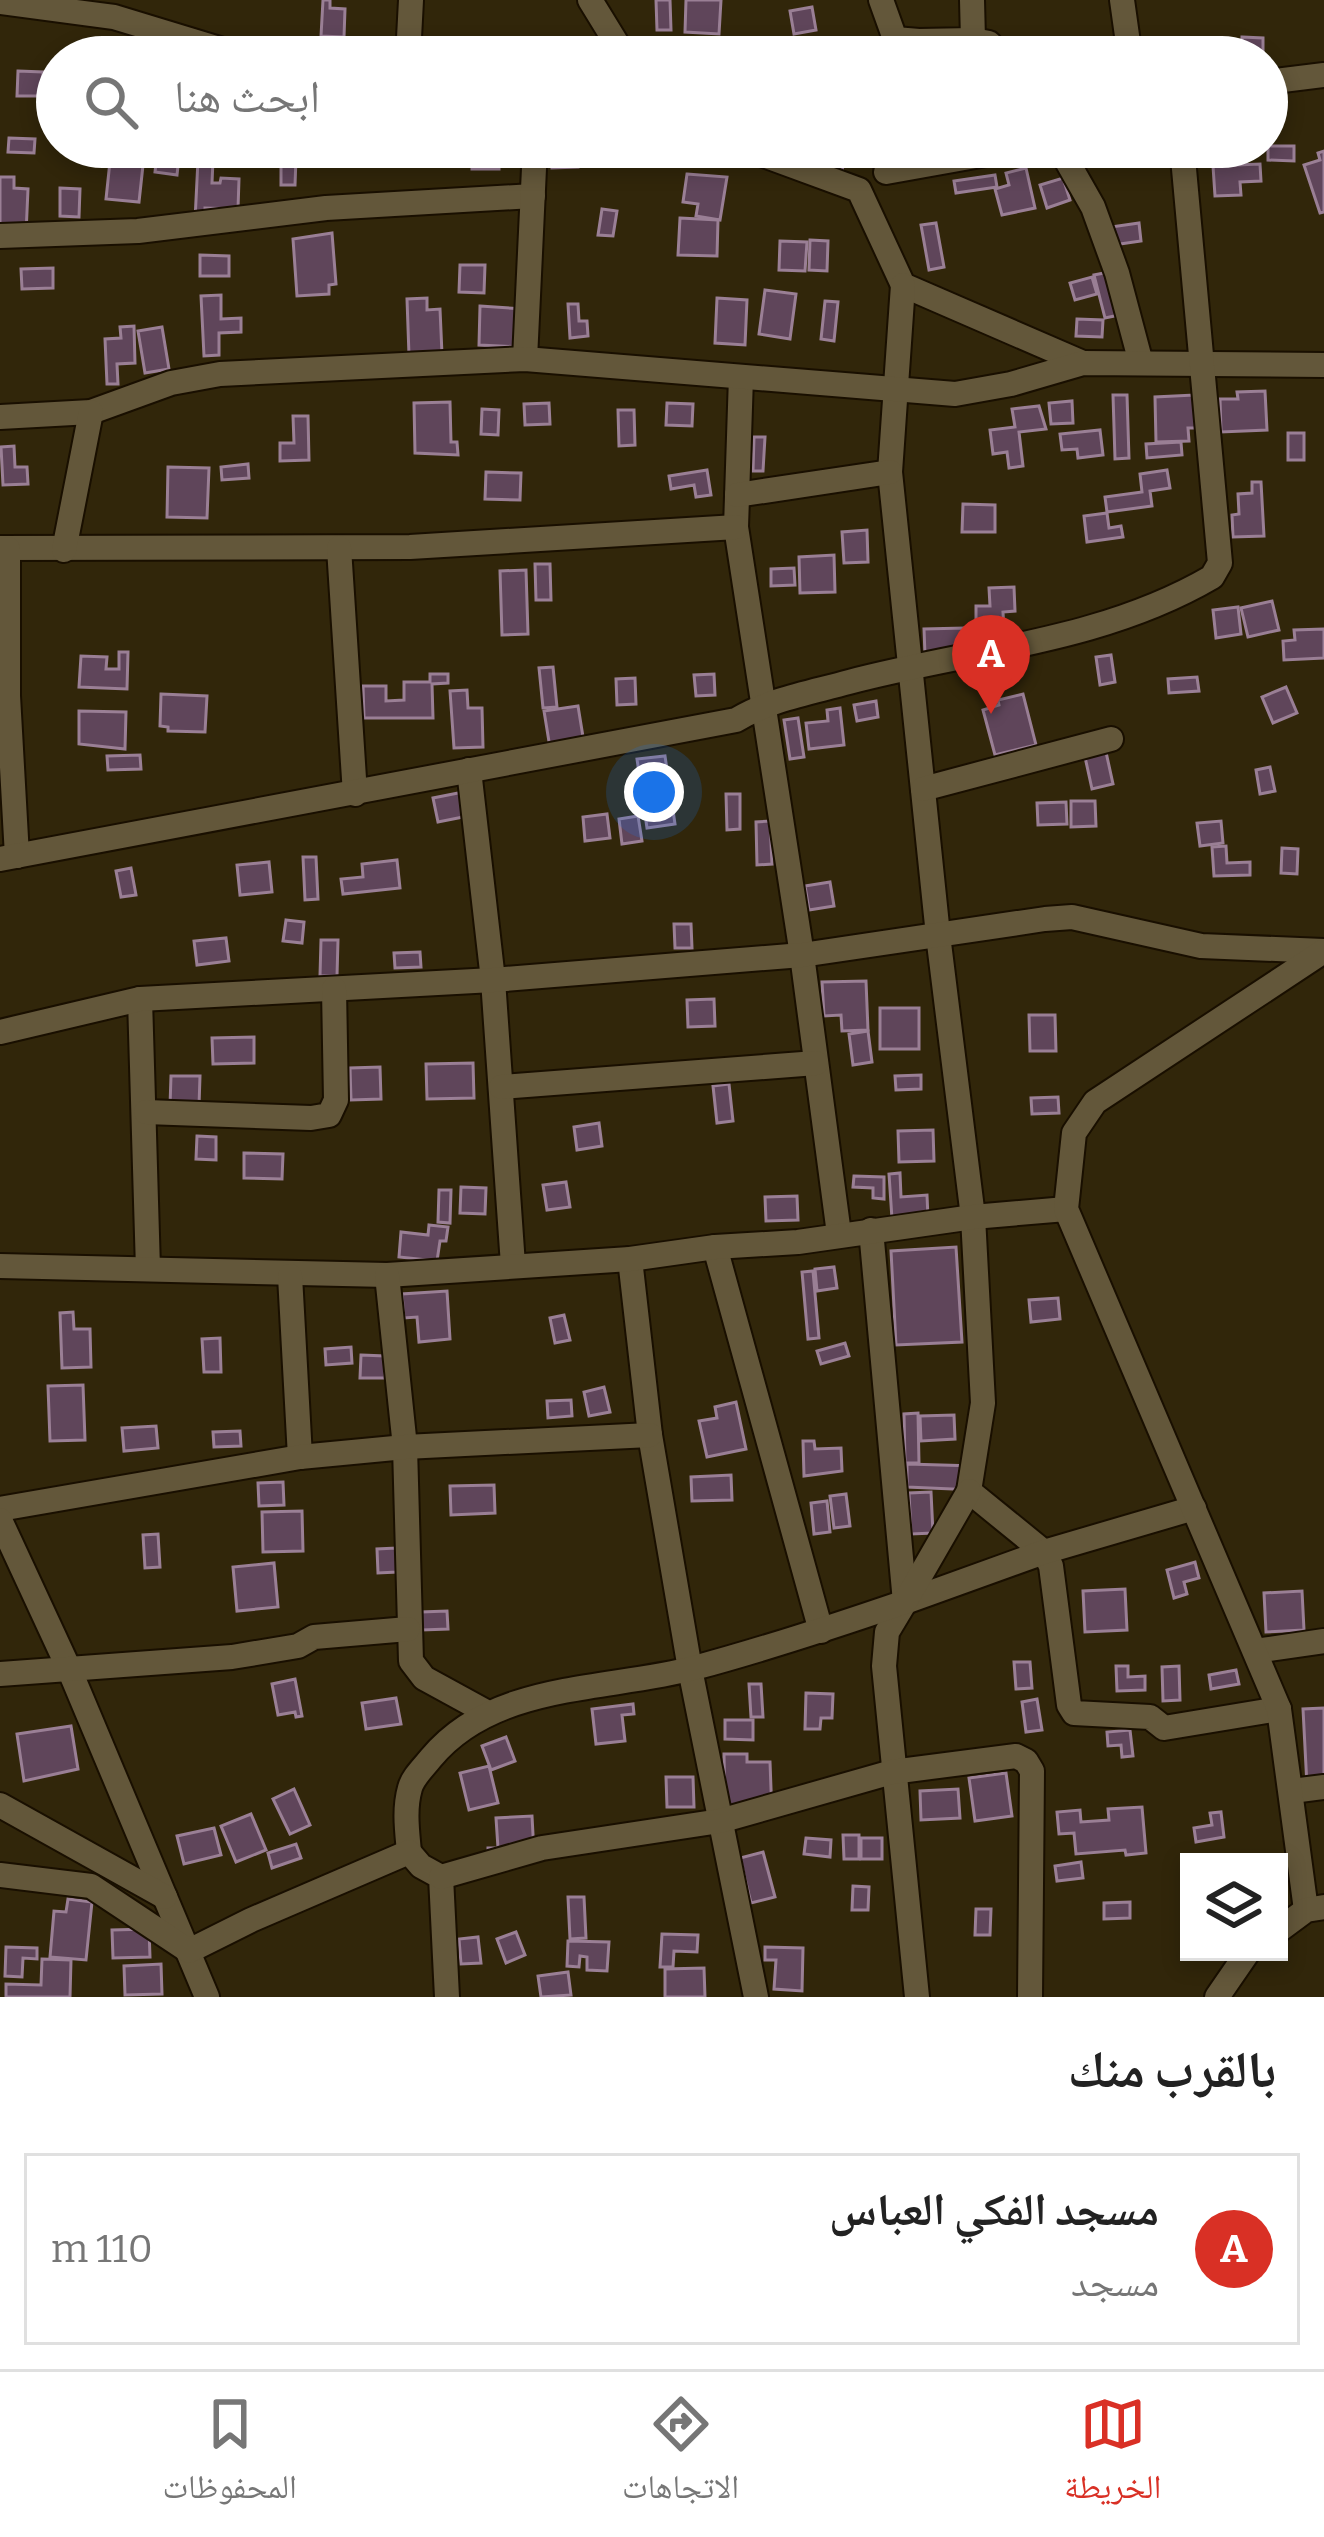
<!DOCTYPE html>
<html lang="ar">
<head>
<meta charset="utf-8">
<style>
	body { margin:0; font-family:Bitter,"Noto Naskh Arabic",serif; background:#f6f6f6; color:#222; direction:rtl }
	.controls { position:absolute; right:36px; bottom:36px; display:grid; overflow:hidden; border-radius:0px; box-shadow:0 6px 18px #0003 }
	.controls button { width:108px; height:108px; display:grid; place-items:center; padding:0; border:0; border-bottom:3px solid #e0e0e0; background:#fff; color:#222; font:60px sans-serif }
	.you { position:absolute; left:654px; top:792px; width:42px; height:42px; margin:-30px; border:9px solid #fff; border-radius:50%; background:#1a73e8; box-shadow:0 0 0 18px #1a73e833 }
	.badge { display:grid; place-items:center; width:78px; height:78px; border-radius:50%; background:#d93025; color:#fff; font-size:39px; font-weight:700 }
	.pin { position:absolute; translate:-50% -99px; filter:drop-shadow(0 3px 6px #0008) }
	.pin::after { content:''; position:absolute; top:63px; width:42px; height:36px; background:inherit; clip-path:polygon(0 0,100% 0,50% 100%) }
	.list { margin:0; padding:0; list-style:none }
	h2 { display:flex; justify-content:space-between; align-items:center; height:156px; margin:0; padding:0 48px; font-size:51px }
	h2 small { font-size:39px; font-weight:400; color:#767676 }
	.list li { display:grid; grid-template-columns:78px 1fr auto; gap:36px; align-items:center; box-sizing:border-box; height:192px; margin:0 24px 24px; padding:0 24px; border:3px solid #e0e0e0; border-radius:0px }
	.list b { display:block; font-size:45px; white-space:nowrap }
	.list p { margin:0; font-size:39px; white-space:nowrap; color:#767676 }
	.list em { font-size:39px; font-style:normal; color:#767676 }
	.icon { flex:none; width:66px; height:66px; fill:none; stroke:currentColor; stroke-width:2; stroke-linecap:round; stroke-linejoin:round }
	.map { position:relative; flex:none; width:1324px; height:1997px; overflow:hidden; direction:ltr }
	.search { position:absolute; background:#fff; box-shadow:0 6px 18px #0003; left:36px; right:36px; top:36px; height:132px; display:flex; align-items:center; gap:30px; box-sizing:border-box; padding:0 42px; border-radius:66px; color:#767676; font-size:45px }
	.sheet { height:372px; background:#fff }
	nav { display:flex; justify-content:space-around; align-items:center; box-sizing:border-box; height:168px; border-top:3px solid #e0e0e0; background:#fff; font-size:33px; color:#767676 }
	nav a { display:grid; justify-items:center; gap:6px }
	nav .on { color:#d93025 }
	.map>svg:first-child { display:block }
	.building { fill:#5f455a; stroke:#9a7f95; stroke-width:3 }
	.lines { fill:none; stroke-linecap:round; stroke-linejoin:round }
	.street-casing { stroke:#190f00; stroke-width:28 }
	.street { stroke:#63573a; stroke-width:24 }
</style>
</head>
<body>
<div class="map">
<svg width="1324" height="1997" viewBox="0 0 1324 1997">
	<rect width="100%" height="100%" fill="#31260a"/>
	<g class="building">
		<path d="M323,0H330V8L345,9L344,37L321,36Z"/>
		<path d="M656,0H670L671,30H657Z"/>
		<path d="M686,0H721L719,34L685,32Z"/>
		<path d="M812,7L816,30L794,34L790,11Z"/>
		<path d="M1242,37L1263,38V57H1229V51H1242Z"/>
		<path d="M18,71L43,72L42,96H17Z"/>
		<path d="M9,138L35,139L34,153L8,152Z"/>
		<path d="M1268,146H1294V161L1268,160Z"/>
		<rect x="472" y="147" width="27" height="22"/>
		<path d="M552,147H578V167L552,168Z"/>
		<path d="M829,147L858,150L856,165L843,163L842,174L826,172Z"/>
		<path d="M1324,151V212L1320,213L1304,165L1320,160L1318,153Z"/>
		<path d="M111,152L144,156L139,202L106,199Z"/>
		<path d="M157,155L179,157L177,175L155,172Z"/>
		<path d="M281,158H296L295,185H281Z"/>
		<path d="M198,160H213L212,183H220L221,178L239,179L238,209L205,208V221L195,220Z"/>
		<path d="M1260,164L1261,181L1240,182L1241,195L1215,196L1213,166Z"/>
		<path d="M1026,168L1035,208L1002,215L995,189L1009,185L1006,173Z"/>
		<path d="M687,174L727,177L720,220L696,216L698,204L683,202Z"/>
		<path d="M995,175L997,187L956,193L954,181Z"/>
		<path d="M0,177H14V188L28,189L26,234L0,233Z"/>
		<path d="M1063,178L1070,200L1047,208L1040,185Z"/>
		<path d="M60,188L80,189L79,217L60,216Z"/>
		<path d="M602,209L617,211L613,236L598,235Z"/>
		<path d="M680,218L718,220L717,256L678,255Z"/>
		<path d="M936,223L944,267L929,270L921,225Z"/>
		<path d="M1139,223L1141,241L1113,245L1111,227Z"/>
		<path d="M332,233L336,284L329,285V294L297,296L293,239Z"/>
		<path d="M810,240L828,241L827,271L809,270Z"/>
		<path d="M780,241L807,242L805,271L779,270Z"/>
		<path d="M200,255L229,256V276H200Z"/>
		<path d="M460,265H485L484,293L459,292Z"/>
		<path d="M53,268V288L22,289L21,269Z"/>
		<path d="M1109,272L1119,315L1105,318L1094,275Z"/>
		<path d="M1092,277L1097,294L1075,300L1070,283Z"/>
		<path d="M765,290L796,294L790,339L759,334Z"/>
		<path d="M221,295V319L241,318V332L219,333V355L204,356L201,296Z"/>
		<path d="M427,298V310L440,309L442,354L409,355L407,299Z"/>
		<path d="M717,298L747,300L745,345L715,343Z"/>
		<path d="M825,301L838,302L834,341L821,339Z"/>
		<path d="M568,304H578L579,321H587L588,336L570,338Z"/>
		<path d="M480,306L524,309L522,347L479,345Z"/>
		<path d="M1077,319L1103,320L1102,337L1076,336Z"/>
		<path d="M134,326L135,363L117,364L118,384H107L105,339L121,338L120,327Z"/>
		<path d="M162,327L169,369L145,373L138,331Z"/>
		<path d="M1265,391L1267,430L1221,432L1220,399H1238L1237,392Z"/>
		<path d="M1113,395H1127L1129,458L1115,459Z"/>
		<path d="M1194,395L1196,428H1188L1189,441L1156,442L1155,397Z"/>
		<path d="M1072,401L1073,423L1051,424L1049,403Z"/>
		<path d="M450,402L451,442H457L458,455L415,453L414,403Z"/>
		<path d="M549,403L550,424L525,425L524,404Z"/>
		<path d="M667,403L693,404L692,426L666,425Z"/>
		<path d="M1039,406L1046,429L1019,432L1023,466L1009,468L1007,452L993,454L990,430L1015,427L1012,409Z"/>
		<path d="M482,409L499,410L498,435L481,434Z"/>
		<path d="M618,410H634L635,445L619,446Z"/>
		<path d="M293,416H308L309,460L280,461V443H294Z"/>
		<path d="M1100,430L1103,455L1078,458L1077,449L1062,450L1060,434Z"/>
		<rect x="1288" y="433" width="16" height="27"/>
		<path d="M754,437H765L763,471H753Z"/>
		<path d="M1181,442L1182,455L1147,458L1146,444Z"/>
		<path d="M14,446L15,467H27L28,484L3,485L1,447Z"/>
		<path d="M248,464L249,478L222,480L221,467Z"/>
		<path d="M168,467L209,468L207,518L167,517Z"/>
		<path d="M707,470L711,495L696,497L694,485L671,489L669,476Z"/>
		<path d="M1167,470L1170,488L1150,491L1152,506L1107,512L1105,497L1142,492L1140,474Z"/>
		<path d="M486,472L521,473L520,500L485,499Z"/>
		<path d="M1252,482H1261L1264,536L1233,537L1232,515L1239,514L1238,494L1252,493Z"/>
		<path d="M963,504L995,505V532H962Z"/>
		<path d="M1107,513L1109,528L1121,526L1123,537L1087,542L1084,516Z"/>
		<path d="M867,530L868,562L844,563L842,532Z"/>
		<path d="M834,555L835,592L800,593L799,557Z"/>
		<path d="M535,564H550L551,600H536Z"/>
		<path d="M794,568L795,585L771,586V569Z"/>
		<path d="M526,570L528,634L502,635L500,571Z"/>
		<path d="M1014,587L1015,611L1003,612L1004,631L976,632V606H990L989,588Z"/>
		<path d="M1272,601L1279,630L1248,637L1241,608Z"/>
		<path d="M1238,607L1241,634L1216,638L1213,610Z"/>
		<path d="M964,628L965,654L925,655L924,629Z"/>
		<path d="M1324,629V658L1284,660L1283,641L1295,640L1294,630Z"/>
		<path d="M119,652H128L127,689L79,687L81,656L107,657L106,669H119Z"/>
		<path d="M1111,655L1115,682L1100,685L1096,657Z"/>
		<path d="M553,667L557,707L543,708L539,668Z"/>
		<path d="M430,674H448V683L432,684L433,718H364L363,686H386V701L404,700V682H430Z"/>
		<path d="M714,674L715,695L696,696L694,675Z"/>
		<path d="M1197,677L1199,691L1169,693L1168,679Z"/>
		<path d="M635,678L636,704L617,705L616,679Z"/>
		<path d="M1286,687L1297,713L1273,723L1262,697Z"/>
		<path d="M467,690L468,708H482L483,747L454,748L450,691Z"/>
		<path d="M161,694L207,696L205,732L168,731V727L160,726Z"/>
		<path d="M1023,694L1036,745L995,755L983,710L999,705L998,700Z"/>
		<path d="M876,701L878,717L857,721L854,705Z"/>
		<path d="M578,706L585,749L551,754L544,711Z"/>
		<path d="M840,708L844,745L809,749L806,723L828,721L827,710Z"/>
		<path d="M79,711L126,712L125,749L79,744Z"/>
		<path d="M798,718L804,757L790,759L784,720Z"/>
		<path d="M1106,752L1113,784L1092,789L1085,757Z"/>
		<path d="M140,755L141,769L108,770L107,756Z"/>
		<path d="M665,756L675,824L647,828L637,759Z"/>
		<path d="M1270,767L1275,791L1260,794L1256,770Z"/>
		<path d="M463,792L468,816L438,822L433,798Z"/>
		<path d="M726,794H740V829L727,830Z"/>
		<path d="M1071,801H1095L1096,826L1071,827Z"/>
		<path d="M1066,802L1067,824L1038,825L1037,803Z"/>
		<path d="M607,814L610,838L585,841L583,817Z"/>
		<path d="M638,816L642,841L622,844L619,819Z"/>
		<path d="M770,821L772,864L757,865L756,822Z"/>
		<path d="M1221,821L1223,843L1200,846L1197,823Z"/>
		<path d="M1226,846L1227,863L1250,862V875L1214,876L1212,847Z"/>
		<path d="M1282,848L1298,849L1297,874L1281,873Z"/>
		<path d="M303,857H316L318,899L305,900Z"/>
		<path d="M397,860L400,888L343,894L341,879L363,877L362,864Z"/>
		<path d="M269,862L272,892L240,895L237,865Z"/>
		<path d="M131,868L136,895L121,897L116,871Z"/>
		<path d="M830,882L834,906L809,910L805,886Z"/>
		<path d="M286,920L304,922L302,943L283,941Z"/>
		<path d="M674,924H691L692,948H675Z"/>
		<path d="M226,938L229,961L197,965L194,941Z"/>
		<path d="M321,940H338L337,976H320Z"/>
		<path d="M420,952L421,967L395,968L394,953Z"/>
		<path d="M866,981L868,1030L842,1031L841,1015L824,1016L822,982Z"/>
		<path d="M714,999L715,1026L688,1027L687,1000Z"/>
		<rect x="880" y="1008" width="39" height="41"/>
		<path d="M1029,1015H1055L1056,1051H1030Z"/>
		<path d="M868,1031L872,1062L853,1065L849,1034Z"/>
		<path d="M254,1037V1063L213,1064L212,1038Z"/>
		<path d="M473,1063L474,1098L427,1099L426,1064Z"/>
		<path d="M380,1067L381,1099L351,1100L350,1068Z"/>
		<path d="M921,1075V1089L896,1090L895,1076Z"/>
		<path d="M171,1076H200L199,1106H170Z"/>
		<path d="M729,1084L733,1121L717,1123L713,1086Z"/>
		<path d="M1058,1097L1059,1113L1032,1114L1031,1098Z"/>
		<path d="M599,1123L602,1146L577,1150L574,1127Z"/>
		<path d="M933,1130L934,1161L899,1162L898,1131Z"/>
		<path d="M197,1136L216,1137V1160L196,1159Z"/>
		<path d="M244,1153L283,1154L282,1179L244,1178Z"/>
		<path d="M900,1173L901,1197L927,1195L928,1218L892,1219L889,1174Z"/>
		<path d="M854,1176L884,1177V1199L873,1198V1188L853,1187Z"/>
		<path d="M566,1182L570,1207L547,1210L543,1185Z"/>
		<path d="M461,1187L486,1188L485,1214L460,1213Z"/>
		<path d="M439,1190H451L450,1223L438,1222Z"/>
		<path d="M797,1196L798,1220L766,1221L765,1197Z"/>
		<path d="M429,1225L448,1227L446,1241H440L437,1261L399,1257L401,1232L428,1235Z"/>
		<path d="M956,1247L962,1342L896,1345L891,1251Z"/>
		<path d="M834,1267L837,1288L817,1291L815,1269Z"/>
		<path d="M813,1271L819,1338L808,1339L802,1272Z"/>
		<path d="M447,1291L450,1339L419,1342L417,1317L404,1318L402,1294Z"/>
		<path d="M1058,1298L1060,1319L1031,1322L1029,1300Z"/>
		<path d="M73,1312L74,1329H90L91,1367L62,1368L60,1313Z"/>
		<path d="M564,1315L570,1340L555,1343L550,1318Z"/>
		<path d="M220,1338L221,1372H204L202,1339Z"/>
		<path d="M845,1343L849,1356L821,1364L817,1351Z"/>
		<path d="M351,1347L352,1363L326,1365L325,1349Z"/>
		<path d="M361,1355L385,1356V1378H360Z"/>
		<path d="M83,1385L85,1440L50,1441L48,1386Z"/>
		<path d="M604,1387L610,1412L589,1416L584,1392Z"/>
		<path d="M571,1400L572,1416L548,1418L547,1401Z"/>
		<path d="M736,1402L746,1449L707,1457L699,1421L717,1418L715,1407Z"/>
		<path d="M918,1413L919,1463H905L904,1414Z"/>
		<path d="M954,1415L955,1439L921,1441L920,1416Z"/>
		<path d="M156,1426L158,1448L124,1451L122,1428Z"/>
		<path d="M240,1431L241,1446L214,1447L213,1432Z"/>
		<path d="M803,1441H814L815,1449L841,1448L842,1471L804,1476Z"/>
		<path d="M907,1464L975,1466V1490L907,1487Z"/>
		<path d="M731,1475L732,1500L692,1501L691,1477Z"/>
		<path d="M283,1482L284,1505L259,1506L258,1483Z"/>
		<path d="M494,1485L495,1513L451,1515L450,1486Z"/>
		<path d="M931,1492L933,1533L911,1534L909,1493Z"/>
		<path d="M846,1494L850,1526L834,1528L830,1496Z"/>
		<path d="M827,1501L830,1532L814,1534L811,1503Z"/>
		<path d="M302,1511L303,1551L263,1552L262,1512Z"/>
		<path d="M158,1534L160,1567L145,1568L143,1535Z"/>
		<path d="M396,1548L397,1572L378,1573L377,1549Z"/>
		<path d="M1195,1562L1199,1578L1184,1582L1187,1594L1174,1598L1167,1570Z"/>
		<path d="M274,1563L278,1607L237,1611L233,1567Z"/>
		<path d="M1125,1589L1127,1630L1085,1632L1083,1591Z"/>
		<path d="M1302,1591L1304,1630L1266,1632L1264,1593Z"/>
		<path d="M447,1611L448,1629L422,1630L421,1612Z"/>
		<path d="M1014,1662H1030L1032,1688L1016,1689Z"/>
		<path d="M1116,1666H1128V1677L1145,1676V1690L1117,1691Z"/>
		<path d="M1179,1666L1180,1700L1163,1701L1162,1667Z"/>
		<path d="M1236,1670L1239,1684L1211,1689L1209,1675Z"/>
		<path d="M295,1679L302,1716L296,1717L295,1712L278,1715L272,1684Z"/>
		<path d="M749,1684H761L763,1717H751Z"/>
		<path d="M806,1693L833,1694L832,1718H821L820,1729H805Z"/>
		<path d="M396,1698L401,1724L366,1729L362,1703Z"/>
		<path d="M1037,1699L1042,1730L1026,1732L1022,1702Z"/>
		<path d="M633,1704L634,1714L622,1715L625,1741L596,1744L592,1709Z"/>
		<path d="M1324,1708V1784L1307,1786L1303,1709Z"/>
		<path d="M725,1720H753V1740L725,1739Z"/>
		<path d="M71,1726L78,1769L24,1781L17,1734Z"/>
		<path d="M1130,1730L1133,1756L1122,1757L1121,1745L1108,1746L1107,1732Z"/>
		<path d="M506,1737L515,1761L491,1770L482,1746Z"/>
		<path d="M724,1754H747V1762H770L772,1815L725,1816Z"/>
		<path d="M489,1766L498,1803L469,1810L460,1773Z"/>
		<path d="M1006,1773L1012,1816L975,1821L969,1778Z"/>
		<path d="M666,1777H693L694,1807H667Z"/>
		<path d="M294,1789L310,1825L290,1834L273,1799Z"/>
		<path d="M958,1789L960,1818L921,1820L920,1791Z"/>
		<path d="M1142,1807L1146,1853L1126,1855L1125,1850L1076,1854L1074,1833L1059,1834L1057,1812L1080,1810L1081,1822L1109,1820L1108,1809Z"/>
		<path d="M1221,1812L1224,1837L1196,1842L1194,1828L1212,1825L1210,1813Z"/>
		<path d="M251,1814L266,1850L236,1862L221,1826Z"/>
		<path d="M532,1816L534,1853L488,1855V1848H498L496,1818Z"/>
		<path d="M214,1828L221,1855L184,1864L177,1836Z"/>
		<path d="M843,1835H859V1859H844Z"/>
		<path d="M806,1838L831,1840L830,1857L804,1854Z"/>
		<rect x="861" y="1838" width="21" height="21"/>
		<path d="M296,1844L301,1858L272,1868L268,1853Z"/>
		<path d="M763,1852L775,1897L751,1903L740,1858Z"/>
		<path d="M1081,1862L1083,1878L1057,1881L1055,1866Z"/>
		<path d="M853,1886L869,1887L868,1910H852Z"/>
		<path d="M568,1897H584L586,1938L570,1939Z"/>
		<path d="M68,1899L92,1902L86,1960L50,1957L54,1911L66,1912Z"/>
		<path d="M1130,1902V1918L1104,1919V1903Z"/>
		<path d="M976,1909H991L990,1935H975Z"/>
		<path d="M149,1929L150,1957L113,1958L112,1930Z"/>
		<path d="M516,1932L525,1955L506,1963L497,1939Z"/>
		<path d="M662,1934L698,1935L697,1952L674,1951L673,1967H660Z"/>
		<path d="M478,1937L481,1963L461,1964L459,1939Z"/>
		<path d="M568,1941L609,1942L607,1971L587,1970V1957L580,1956L579,1967L567,1966Z"/>
		<path d="M6,1947L37,1948V1959L23,1958L22,1977L5,1976Z"/>
		<path d="M765,1947L803,1948L802,1991L774,1989L776,1960H765Z"/>
		<path d="M42,1959L71,1960L70,1997H6V1984L41,1985Z"/>
		<path d="M161,1964L162,1994L125,1995L124,1966Z"/>
		<path d="M704,1968L705,1997H665V1969Z"/>
		<path d="M568,1972L571,1995L541,1997L538,1976Z"/>
	</g>
	<g class="lines">
		<defs>
			<g id="street">
				<path d="M590,0L625,57"/>
				<path d="M881,0L895,39L919,41"/>
				<path d="M1122,0L1130,57"/>
				<path d="M0,2L114,17L229,52L276,57"/>
				<path d="M973,40L989,43L1001,57"/>
				<path d="M408,57L411,0"/>
				<path d="M581,57L621,52"/>
				<path d="M917,57L919,41L973,40L972,0"/>
				<path d="M1267,82L1324,75"/>
				<path d="M742,147L859,190L903,285L1083,363"/>
				<path d="M1059,147L1093,207L1117,273L1141,363"/>
				<path d="M886,172L1025,147"/>
				<path d="M0,236L138,231L326,208L533,196"/>
				<path d="M903,285L890,472L938,935L973,1217L983,1403L969,1491L1044,1552L1051,1566L1069,1705L1074,1713L1150,1717L1164,1728L1279,1709"/>
				<path d="M525,359L535,147"/>
				<path d="M741,377L736,527L802,955L839,1234"/>
				<path d="M0,417L91,412L171,383L220,374L525,359L955,394L1011,384L1083,363L1324,365"/>
				<path d="M737,495L890,472"/>
				<path d="M0,548L410,547L736,527"/>
				<path d="M339,548L355,794"/>
				<path d="M8,549V696L17,856"/>
				<path d="M64,550L91,412"/>
				<path d="M469,770L493,980L513,1265"/>
				<path d="M923,789L1111,739"/>
				<path d="M0,859L736,720C771,699 809,693 849,682C970,650 1101,642 1212,577L1220,563L1182,147"/>
				<path d="M140,999L148,1269"/>
				<path d="M0,1032L140,999L493,980L802,955L1045,919L1072,917L1201,946L1324,951"/>
				<path d="M501,1087L816,1063"/>
				<path d="M146,1112L311,1118L329,1115L336,1100L334,989"/>
				<path d="M871,1230L905,1602L887,1632L884,1666L917,1997"/>
				<path d="M715,1247L821,1631"/>
				<path d="M630,1259L650,1435L690,1669L756,1997"/>
				<path d="M0,1266L387,1275L630,1259L715,1247L798,1242L973,1217L1066,1209"/>
				<path d="M387,1275L405,1447L411,1661L424,1678L488,1713"/>
				<path d="M290,1276L300,1457"/>
				<path d="M0,1509L300,1457L405,1447L650,1435"/>
				<path d="M0,1520L70,1671L207,1997"/>
				<path d="M905,1602L1044,1552L1194,1508"/>
				<path d="M1255,1651L1324,1641"/>
				<path d="M0,1674L232,1657L298,1646L314,1637L408,1629"/>
				<path d="M1292,1791L1324,1787"/>
				<path d="M0,1805L165,1897"/>
				<path d="M409,1852C407,1830 404,1809 410,1788C413,1777 423,1768 431,1758C494,1682 606,1691 694,1668C765,1649 835,1626 905,1602L969,1491"/>
				<path d="M0,1875L91,1886L189,1951L251,1920L409,1852L421,1866L441,1877L447,1997"/>
				<path d="M441,1877L542,1848L720,1821L892,1772L1016,1756L1026,1761L1032,1771L1030,1997"/>
				<path d="M1306,1910L1279,1709L1066,1209L1074,1133L1095,1102L1324,951"/>
				<path d="M1279,1930L1306,1910L1324,1907"/>
				<path d="M1217,1997L1248,1952"/>
			</g>
		</defs>
		<use href="#street" class="street-casing"/>
		<use href="#street" class="street"/>
	</g>
</svg>
<div class="controls">
<button><svg class="icon" aria-label="layers" viewBox="0 0 24 24"><path d="M12 4l9 5-9 5-9-5zM3 14l9 5 9-5"/></svg></button>
</div>
<div class="you"></div>
<div class="pin badge" style="left:991px;top:714px">A</div>
<div class="search"><svg class="icon" aria-label="search" viewBox="0 0 24 24"><circle cx="10" cy="10" r="6"/><path d="M15 15l6 6"/></svg>ابحث هنا</div>
</div>
<section class="sheet">
<h2>بالقرب منك<small></small></h2>
<ul class="list">
<li><span class="badge">A</span><div><b>مسجد الفكي العباس</b><p>مسجد</p></div><em>110 m</em></li>
</ul>
</section>
<nav>
<a class="on"><svg class="icon" aria-label="map" viewBox="0 0 24 24"><path d="M3 6l6-2 6 2 6-2v14l-6 2-6-2-6 2zM9 4v14M15 6v14"/></svg>الخريطة</a>
<a><svg class="icon" aria-label="directions" viewBox="0 0 24 24"><path d="M12 3l9 9-9 9-9-9zM9 14v-3h6M13 9l2 2-2 2"/></svg>الاتجاهات</a>
<a><svg class="icon" aria-label="saved" viewBox="0 0 24 24"><path d="M7 4h10v16l-5-4-5 4z"/></svg>المحفوظات</a>
</nav>
</body>
</html>
